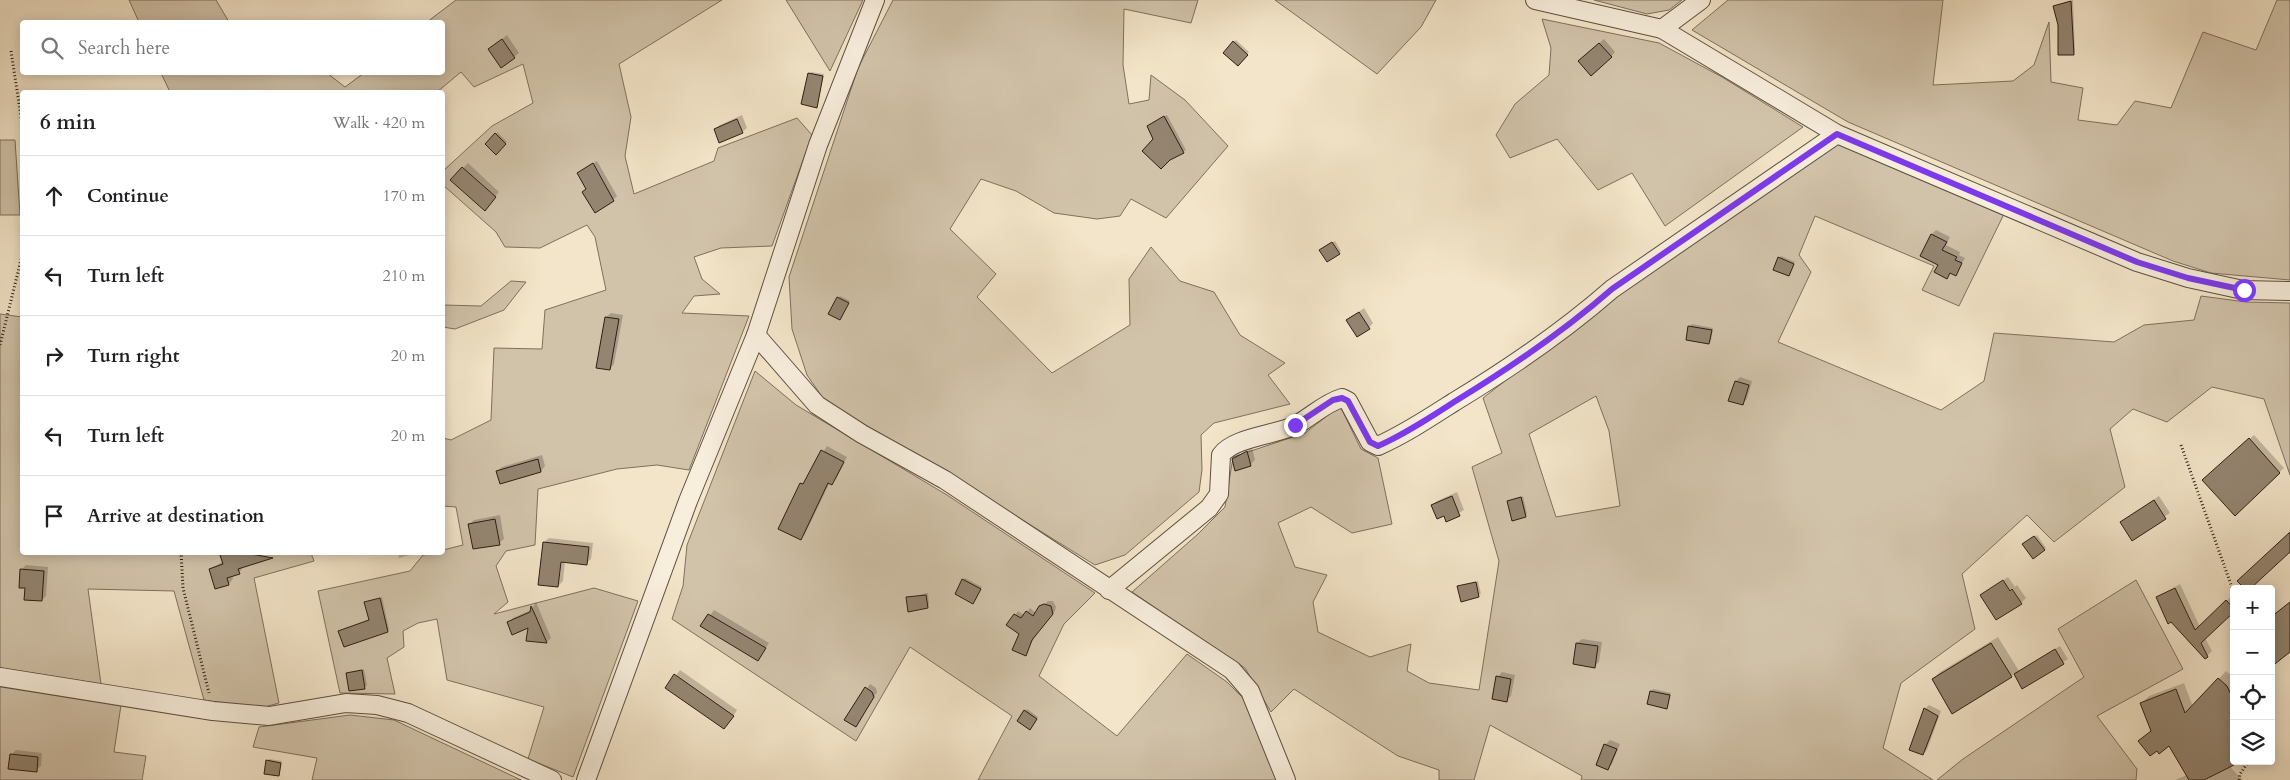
<!DOCTYPE html>
<html lang="en">
<head>
<meta charset="utf-8">
<style>
	body { margin:0; font-family:Cardo,serif; background:#f2f2f2; color:#202124 }
	.controls { position:absolute; right:15px; bottom:15px; display:grid; overflow:hidden; border-radius:5px; box-shadow:0 2px 12px #0003 }
	.controls button { width:45px; height:45px; display:grid; place-items:center; padding:0; border:0; border-bottom:1px solid #e0e0e0; background:#fff; color:#202124; font:25px sans-serif }
	.stop { position:absolute; width:15px; height:15px; margin:-11px; border:4px solid #7c3aed; border-radius:50%; background:#fff }
	.stop.end { background:#7c3aed; border-color:#fff; box-shadow:0 1px 5px #0008 }
	.list { margin:0; padding:0; list-style:none }
	h2 { display:flex; justify-content:space-between; align-items:center; height:65px; margin:0; padding:0 20px; font-size:21px }
	h2 small { font-size:16px; font-weight:400; color:#757577 }
	.list li { display:grid; grid-template-columns:32px 1fr auto; gap:15px; align-items:center; box-sizing:border-box; height:80px; padding:0 20px; border-top:1px solid #e0e0e0 }
	.list b { display:block; font-size:19px; white-space:nowrap }
	.list em { font-size:16px; font-style:normal; color:#757577 }
	.icon { flex:none; width:28px; height:28px; fill:none; stroke:currentColor; stroke-width:2; stroke-linecap:round; stroke-linejoin:round }
	.map { position:relative; flex:none; width:2290px; height:780px; overflow:hidden }
	.search { position:absolute; background:#fff; box-shadow:0 2px 12px #0003; left:20px; top:20px; width:425px; height:55px; display:flex; align-items:center; gap:12px; box-sizing:border-box; padding:0 18px; border-radius:5px; color:#757577; font-size:19px }
	.panel { position:absolute; background:#fff; box-shadow:0 2px 12px #0003; left:20px; top:90px; width:425px; height:465px; border-radius:5px }
	.map>svg:first-child { display:block }
	.green { fill:#d1c3aa; stroke:#7f705e; fill-rule:evenodd }
	.shadow { fill:#0003 }
	.building { fill:#948571; stroke:#2d1d12 }
	.lines { fill:none; stroke-linecap:round; stroke-linejoin:round }
	.street-casing { stroke:#5e4f40; stroke-width:20 }
	.path { stroke:#2d1d12; stroke-width:3; stroke-dasharray:1 2.5; stroke-linecap:butt }
	.street { stroke:#f7eedc; stroke-width:18 }
	.route { stroke:#7c3aed; stroke-width:6 }
</style>
</head>
<body>
<div class="map">
<svg width="2290" height="780" viewBox="0 0 2290 780">
	<rect width="100%" height="100%" fill="#f3e5c9"/>
	<filter id="stains"><feTurbulence type="fractalNoise" baseFrequency=".004" numOctaves="4"/><feColorMatrix values="0 0 0 0 .2 0 0 0 0 .09 0 0 0 0 .02 0 0 0 .5 -.17"/></filter>
	<radialGradient id="worn" r=".72"><stop offset=".6" stop-color="#630" stop-opacity="0"/><stop offset="1" stop-color="#630" stop-opacity=".3"/></radialGradient>
	<g class="green">
		<path d="M129,0H216L229,22H139Z"/>
		<path d="M456,0H722L619,64L631,117L625,156L634,194L714,161L718,148L797,118L812,135L772,246L721,248L694,257L702,279L720,294L694,296L682,313L749,316L689,470L657,465L617,469L538,489L535,545L506,551L496,566L508,602L494,614L594,588L638,601L573,777L528,759L544,707L447,680L437,619L418,623L403,631L404,647L387,658L395,694L340,693L318,591L410,571L423,555L442,552L443,550L463,545L456,507L443,506V438L451,440L491,420L494,348L542,349L545,310L606,290L595,237L587,225L540,248L505,247L496,232L443,185V171L492,126L533,103L523,64L474,87L461,72L437,92H170L161,73H327L345,87L364,73L442,72V22H427Z"/>
		<path d="M786,0H863L830,71Z"/>
		<path d="M893,0H1198L1191,23L1124,9L1123,65L1129,104L1149,100L1151,75L1185,100L1228,146L1166,218L1131,199L1120,216L1097,219L1054,213L1016,191L981,179L950,229L996,274L977,297L1052,373L1130,325L1129,279L1151,247L1180,281L1214,292L1240,335L1285,363L1268,375L1290,404L1214,423L1201,435L1202,470L1199,492L1125,555L1095,565L934,465L843,412L823,398L807,375L792,329L789,277L858,68Z"/>
		<path d="M1275,0H1436L1421,27L1377,74Z"/>
		<path d="M1594,0H1682L1669,10L1647,14Z"/>
		<path d="M1728,0H1943L1933,85L2013,81L2034,65L2049,22L2051,82L2083,88L2078,120L2117,125L2135,101L2171,108L2203,32L2256,50L2277,0H2290V280L2211,273L2173,261L1848,122L1692,30Z"/>
		<path d="M1542,19L1659,43L1722,77L1803,127L1665,226L1632,173L1598,190L1557,139L1510,158L1496,135L1515,104L1549,75L1551,48Z"/>
		<path d="M0,140H15L20,215H0Z"/>
		<path d="M1838,140L2004,214L1959,306L1922,290L1934,266L1815,216L1799,255L1811,272L1778,342L1941,410L1984,381L1994,333L2114,342L2144,325L2194,320L2201,296L2246,302L2290,303V475L2264,399L2212,387L2167,422L2133,409L2110,429L2125,487L2054,542L2027,515L1962,574L1975,629L1901,683L1883,748L1933,780H1581L1582,776L1490,725L1474,780H1439V770L1398,756L1294,689L1271,712L1245,668L1132,592L1198,534L1225,507L1233,457L1305,433L1340,406L1361,449L1378,458L1392,524L1352,533L1311,507L1278,523L1295,567L1327,575L1313,602L1318,632L1370,657L1411,644L1407,671L1429,683L1479,690L1499,561L1472,467L1502,453L1483,398L1616,295ZM1596,396L1609,431L1620,506L1556,517L1529,434Z"/>
		<path d="M511,281L526,282L504,310L455,329L443,327V305L481,306Z"/>
		<path d="M0,314L22,317V552L311,553L314,561L254,578L279,703L261,708L204,700L174,591L88,589L101,684L0,668Z"/>
		<path d="M755,371L796,405L947,495L1095,593L1064,624L1039,676L1117,736L1187,654L1227,682L1247,702L1278,780H978L1012,716L910,647L856,741L672,619L683,586L687,545Z"/>
		<path d="M2136,580L2183,669L2097,716L2137,769L2136,780H1937L1963,759L2084,677L2058,629Z"/>
		<path d="M0,686L121,705L114,752L146,756L142,780H0Z"/>
		<path d="M350,715L394,720L521,780H312L317,758L253,747L259,727Z"/>
	</g>
	<g class="shadow">
		<path d="M2073,0L2075,52L2073,54L2059,25L2054,6Z"/>
		<path d="M507,35L519,53L514,57L490,49Z"/>
		<path d="M1604,39L1615,52L1611,57L1584,56Z"/>
		<path d="M1236,40L1249,52L1238,65L1224,53Z"/>
		<path d="M811,72L824,74L817,106L809,74Z"/>
		<path d="M742,115L747,128L742,132L715,129L720,125Z"/>
		<path d="M1167,115L1186,150L1169,159L1155,139L1150,125Z"/>
		<path d="M497,132L507,142L496,153L486,144Z"/>
		<path d="M597,161L617,196L613,200L578,173Z"/>
		<path d="M468,163L499,192L489,204L452,180Z"/>
		<path d="M1936,230L1950,237L1946,245L1960,252L1959,255L1965,258L1955,275L1951,273L1947,277L1939,264L1932,234Z"/>
		<path d="M1335,241L1341,251L1327,261L1322,248Z"/>
		<path d="M1781,256L1795,262L1788,275L1779,258Z"/>
		<path d="M840,296L850,301L840,319L838,298Z"/>
		<path d="M1364,308L1373,323L1369,328L1348,320Z"/>
		<path d="M611,313L623,315L614,364L610,369L606,317Z"/>
		<path d="M1692,324L1713,328L1711,341L1709,343L1690,326Z"/>
		<path d="M1740,377L1752,381L1747,399L1742,404L1736,381Z"/>
		<path d="M2254,435L2284,468L2235,514L2209,475Z"/>
		<path d="M827,446L847,457L836,479L830,482L805,534L801,539V484L807,480Z"/>
		<path d="M1252,447L1255,460L1251,464L1236,469L1233,460Z"/>
		<path d="M542,455L545,466L541,471H497L502,467Z"/>
		<path d="M1457,492L1464,510L1447,520L1444,514L1432,505L1437,501Z"/>
		<path d="M1523,496L1527,514L1525,516L1508,501Z"/>
		<path d="M2159,496L2170,513L2132,539L2121,522Z"/>
		<path d="M500,515L504,539L499,543L470,524L474,520Z"/>
		<path d="M2037,535L2046,548L2044,549L2026,543Z"/>
		<path d="M549,538L593,543L591,559L586,563L565,561L563,581L558,586L544,542Z"/>
		<path d="M221,552H258L263,558L243,567L239,573L232,575L233,579L229,584L210,569L224,561Z"/>
		<path d="M398,552H413V554L399,558Z"/>
		<path d="M26,565L48,567L46,596L42,600L21,570Z"/>
		<path d="M2008,577L2015,587L2017,585L2026,598L2021,603L1982,595Z"/>
		<path d="M965,578L982,587L975,600L963,580Z"/>
		<path d="M1478,581L1481,594L1462,600L1459,587Z"/>
		<path d="M2180,584L2200,627L2231,597L2234,600V610L2205,638L2212,651L2207,656L2157,598Z"/>
		<path d="M928,593L929,605L927,607L907,598Z"/>
		<path d="M382,597L389,629L387,631H339L370,619L366,602Z"/>
		<path d="M1048,601H1053L1056,607L1055,611L1036,635L1025,654L1020,633L1008,625L1018,611L1024,615L1030,608L1036,613Z"/>
		<path d="M536,602L551,638L547,642L527,640L529,626L509,623L513,618L531,610Z"/>
		<path d="M714,610L769,643L758,660L702,626Z"/>
		<path d="M1998,637L2019,671L2060,646L2068,659L2023,687L2015,673L2011,676L1933,679L1940,672Z"/>
		<path d="M1582,639L1602,642L1599,662L1594,666L1577,643Z"/>
		<path d="M364,669L367,685L365,687L348,673Z"/>
		<path d="M680,670L737,710L729,723L667,687Z"/>
		<path d="M2226,671L2234,678V761H2239L2229,766L2243,780H2175L2187,775L2170,744L2140,741L2152,730L2142,703L2149,696L2184,683L2193,707Z"/>
		<path d="M1502,672L1515,675L1511,696L1506,701L1498,677Z"/>
		<path d="M870,684L876,688L877,692L856,726L846,720Z"/>
		<path d="M1653,689L1671,693L1667,707L1651,691Z"/>
		<path d="M1929,705L1941,711L1927,750L1923,754L1925,709Z"/>
		<path d="M1027,709L1038,717L1032,727L1025,711Z"/>
		<path d="M1610,740L1620,744L1612,764L1608,768L1605,745Z"/>
		<path d="M16,750L42,753L41,766L36,770L11,755Z"/>
		<path d="M269,759L282,761L279,776L268,761Z"/>
	</g>
	<g class="building">
		<path d="M2071,1L2074,55H2058V25L2053,6Z"/>
		<path d="M502,39L515,58L501,68L488,49Z"/>
		<path d="M1233,41L1248,55L1238,66L1223,53Z"/>
		<path d="M1599,43L1612,57L1591,76L1578,61Z"/>
		<path d="M808,73L823,76L817,108L801,104Z"/>
		<path d="M1164,116L1184,153L1170,160L1161,169L1142,151L1153,139L1147,126Z"/>
		<path d="M737,119L743,133L719,143L714,129Z"/>
		<path d="M495,133L506,144L496,155L485,144Z"/>
		<path d="M593,163L614,201L595,213L582,192L586,189L577,173Z"/>
		<path d="M462,167L496,197L485,211L450,180Z"/>
		<path d="M1931,234L1947,242L1942,250L1957,257L1955,260L1962,263L1956,276L1950,273L1947,279L1934,272L1938,265L1920,256Z"/>
		<path d="M1332,242L1340,254L1327,262L1319,250Z"/>
		<path d="M1778,257L1794,264L1789,276L1773,270Z"/>
		<path d="M837,297L849,303L840,320L828,314Z"/>
		<path d="M1359,312L1370,329L1357,337L1346,320Z"/>
		<path d="M605,317L619,319L610,370L596,368Z"/>
		<path d="M1688,326L1712,330L1709,344L1686,340Z"/>
		<path d="M1735,381L1749,385L1743,405L1728,401Z"/>
		<path d="M2249,438L2280,473L2235,516L2202,480Z"/>
		<path d="M821,450L844,462L832,485L828,483L801,540L778,529L800,483L803,484Z"/>
		<path d="M1247,451L1251,466L1235,471L1232,459Z"/>
		<path d="M538,459L541,472L500,484L496,471Z"/>
		<path d="M1452,496L1460,516L1446,522L1444,516L1437,519L1431,505Z"/>
		<path d="M1521,497L1526,517L1512,521L1507,501Z"/>
		<path d="M2154,500L2166,519L2132,541L2120,522Z"/>
		<path d="M495,519L500,545L473,549L468,524Z"/>
		<path d="M2290,532V552L2250,589H2245L2237,581Z"/>
		<path d="M2034,536L2045,550L2033,559L2022,544Z"/>
		<path d="M543,542L589,547L587,565L561,562L558,587L538,585Z"/>
		<path d="M219,552H240L273,558L238,569L240,574L227,578L229,585L215,589L209,569L223,564Z"/>
		<path d="M20,569L44,571L42,601L24,600L25,588H19Z"/>
		<path d="M962,579L981,589L973,604L955,594Z"/>
		<path d="M2003,580L2010,591L2012,589L2022,604L1996,620L1980,595Z"/>
		<path d="M1476,582L1479,597L1461,602L1457,586Z"/>
		<path d="M2175,588L2195,630L2226,600L2234,609V612L2201,643L2208,657L2205,659L2171,622L2168,624L2156,597Z"/>
		<path d="M926,595L928,608L908,612L906,597Z"/>
		<path d="M380,598L388,632L344,647L338,631L369,620L364,602Z"/>
		<path d="M2290,602V652L2271,667V617Z"/>
		<path d="M1044,604L1051,606L1053,614L1032,640L1026,656L1012,650L1019,634L1006,625L1014,614L1021,618L1026,611L1033,616L1039,606Z"/>
		<path d="M531,606L536,617L547,643L526,641L528,628L512,635L507,622L530,612Z"/>
		<path d="M708,614L766,648L758,661L700,626Z"/>
		<path d="M1576,643L1598,646L1595,668L1573,664Z"/>
		<path d="M1991,643L2012,677L1952,714L1932,679Z"/>
		<path d="M2055,649L2064,664L2022,689L2014,674Z"/>
		<path d="M362,670L365,689L349,691L346,673Z"/>
		<path d="M674,674L734,716L724,729L665,688Z"/>
		<path d="M1496,676L1511,679L1507,702L1492,699Z"/>
		<path d="M2218,678L2227,686L2234,701V765L2204,780H2189L2169,746L2159,754L2157,751L2150,756L2138,741L2151,731L2140,703L2176,689L2185,713Z"/>
		<path d="M865,687L872,692L874,697L856,727L844,720Z"/>
		<path d="M1650,691L1670,695L1667,709L1647,704Z"/>
		<path d="M1924,708L1938,716L1923,755L1909,750Z"/>
		<path d="M1024,710L1037,719L1030,730L1017,721Z"/>
		<path d="M1604,744L1617,749L1608,770L1596,765Z"/>
		<path d="M10,754L38,757L37,772L8,769Z"/>
		<path d="M266,760L281,763L279,776L264,774Z"/>
	</g>
	<g class="lines">
		<defs>
			<g id="street">
				<path d="M1535,0L1662,29L1701,0"/>
				<path d="M1662,29L1837,134L2137,262L2188,278L2243,290L2290,291"/>
				<path d="M756,335L817,405L862,434L945,480L1232,670L1250,691L1286,780"/>
				<path d="M1109,590L1209,508L1219,494L1221,455C1234,437 1276,435 1296,425C1312,416 1325,403 1342,398L1348,401L1370,442L1378,446C1405,434 1429,418 1454,402C1510,368 1563,332 1612,289L1837,134"/>
				<path d="M0,677L213,711L269,716L346,703L377,705L408,713L552,780"/>
				<path d="M586,780L688,501L756,335L818,145L875,0"/>
			</g>
		</defs>
		<use href="#street" class="street-casing"/>
		<g class="path">
			<path d="M11,51L22,123"/>
			<path d="M0,345L22,256"/>
			<path d="M2181,445L2234,593"/>
			<path d="M181,552L183,588L209,693"/>
			<path d="M2239,780L2240,774L2249,761"/>
		</g>
		<use href="#street" class="street"/>
	</g>
	<g class="lines">
		<path class="route" d="M1295,425L1333,400L1342,398L1348,401L1370,442L1378,446C1405,434 1429,418 1454,402C1510,368 1563,332 1612,289L1837,134L2137,262L2188,278L2244,290"/>
	</g>
	<rect width="100%" height="100%" filter="url(#stains)"/>
	<rect width="100%" height="100%" fill="url(#worn)"/>
</svg>
<div class="controls">
<button>+</button>
<button>−</button>
<button><svg class="icon" aria-label="locate" viewBox="0 0 24 24"><circle cx="12" cy="12" r="6"/><path d="M12 2v4M12 18v4M2 12h4M18 12h4"/></svg></button>
<button><svg class="icon" aria-label="layers" viewBox="0 0 24 24"><path d="M12 4l9 5-9 5-9-5zM3 14l9 5 9-5"/></svg></button>
</div>
<div class="stop" style="left:2244px;top:290px"></div>
<div class="stop end" style="left:1295px;top:425px"></div>
<div class="search"><svg class="icon" aria-label="search" viewBox="0 0 24 24"><circle cx="10" cy="10" r="6"/><path d="M15 15l6 6"/></svg>Search here</div>
<section class="panel">
<h2>6 min<small>Walk · 420 m</small></h2>
<ul class="list">
<li><svg class="icon" aria-label="ahead" viewBox="0 0 24 24"><path d="M12 20V5M6 11l6-6 6 6"/></svg><div><b>Continue</b></div><em>170 m</em></li>
<li><svg class="icon" aria-label="left" viewBox="0 0 24 24"><path d="M17 20v-9H6M10 6l-5 5 5 5"/></svg><div><b>Turn left</b></div><em>210 m</em></li>
<li><svg class="icon" aria-label="right" viewBox="0 0 24 24"><path d="M7 20v-9h11M14 6l5 5-5 5"/></svg><div><b>Turn right</b></div><em>20 m</em></li>
<li><svg class="icon" aria-label="left" viewBox="0 0 24 24"><path d="M17 20v-9H6M10 6l-5 5 5 5"/></svg><div><b>Turn left</b></div><em>20 m</em></li>
<li><svg class="icon" aria-label="arrive" viewBox="0 0 24 24"><path d="M6 21V4h12l-3 4 3 4H6"/></svg><div><b>Arrive at destination</b></div></li>
</ul>
</section>
</div>
</body>
</html>
